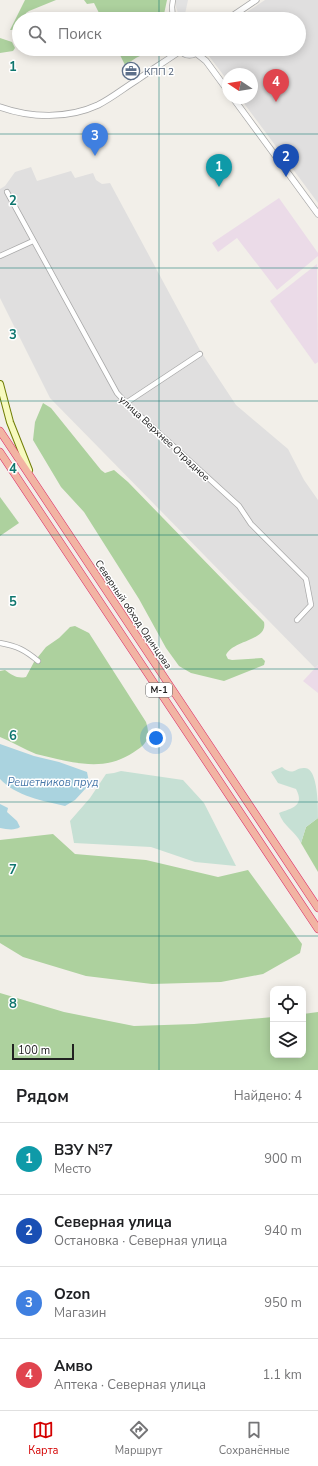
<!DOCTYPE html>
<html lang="ru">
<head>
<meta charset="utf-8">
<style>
	body { margin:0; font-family:"Nunito Sans",sans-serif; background:#f6f6f6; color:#202124 }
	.controls { position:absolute; right:12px; bottom:12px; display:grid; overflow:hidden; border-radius:8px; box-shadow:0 2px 10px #0003 }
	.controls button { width:36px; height:36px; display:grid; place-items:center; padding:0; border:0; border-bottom:1px solid #e0e0e0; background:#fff; color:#202124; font:20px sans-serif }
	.compass { position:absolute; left:222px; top:68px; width:36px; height:36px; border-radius:50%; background:#fff; box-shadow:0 2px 10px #0003; rotate:282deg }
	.scale { position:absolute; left:12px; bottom:10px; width:62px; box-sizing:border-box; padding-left:4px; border:2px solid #222; border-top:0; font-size:11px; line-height:14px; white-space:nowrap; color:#222; -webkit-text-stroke:3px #fff; paint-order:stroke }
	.you { position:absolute; left:156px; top:738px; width:14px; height:14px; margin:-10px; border:3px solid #fff; border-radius:50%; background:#1a73e8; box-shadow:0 0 0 6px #1a73e833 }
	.badge { display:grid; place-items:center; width:26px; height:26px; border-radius:50%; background:#d40000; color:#fff; font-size:13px; font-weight:700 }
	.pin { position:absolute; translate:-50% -33px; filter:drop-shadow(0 1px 2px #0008) }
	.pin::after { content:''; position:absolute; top:21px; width:14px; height:12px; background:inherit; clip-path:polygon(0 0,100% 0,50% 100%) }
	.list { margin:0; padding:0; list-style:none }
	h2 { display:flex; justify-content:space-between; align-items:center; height:52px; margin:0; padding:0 16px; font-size:17px }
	h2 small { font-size:13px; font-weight:400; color:#757577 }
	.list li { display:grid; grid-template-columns:26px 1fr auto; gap:12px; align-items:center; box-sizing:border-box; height:72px; padding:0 16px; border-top:1px solid #e0e0e0 }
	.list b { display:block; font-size:15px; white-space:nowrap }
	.list p { margin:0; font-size:13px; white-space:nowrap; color:#757577 }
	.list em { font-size:13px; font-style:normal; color:#757577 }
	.icon { flex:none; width:22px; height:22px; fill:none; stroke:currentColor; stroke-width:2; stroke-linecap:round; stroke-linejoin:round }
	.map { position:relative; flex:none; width:318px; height:1070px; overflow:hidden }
	.search { position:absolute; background:#fff; box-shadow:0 2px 10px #0003; left:12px; right:12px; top:12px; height:44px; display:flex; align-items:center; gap:10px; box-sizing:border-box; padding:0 14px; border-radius:22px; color:#757577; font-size:15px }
	.sheet { height:340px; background:#fff }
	nav { display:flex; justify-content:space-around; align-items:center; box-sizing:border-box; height:56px; border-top:1px solid #e0e0e0; background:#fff; font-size:11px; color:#757577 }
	nav a { display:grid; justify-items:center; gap:2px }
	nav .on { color:#d40000 }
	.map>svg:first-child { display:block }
	.residential { fill:#e0dfdf }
	.industrial { fill:#ebdbe8 }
	.forest { fill:#add19e }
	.wetland { fill:#c6e0d4 }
	.parking { fill:#e2e2e2 }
	.water { fill:#aad3df }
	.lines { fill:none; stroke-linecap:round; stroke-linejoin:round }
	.minor-casing { stroke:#a9a9a9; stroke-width:6 }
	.tertiary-casing { stroke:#a9a9a9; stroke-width:7 }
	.secondary-casing { stroke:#707d05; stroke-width:8 }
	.trunk-casing { stroke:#dc2a67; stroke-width:8 }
	.minor { stroke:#fff; stroke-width:4.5 }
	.tertiary { stroke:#fff; stroke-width:5.5 }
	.secondary { stroke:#f7fabf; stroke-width:6 }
	.trunk { stroke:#f2b4a3; stroke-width:7 }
	.grid { fill:none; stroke:#0f766e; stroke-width:1; stroke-opacity:0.55 }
	.labels { text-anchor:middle; stroke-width:3; stroke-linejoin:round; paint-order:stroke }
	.shield { fill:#fff; stroke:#646464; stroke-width:1 }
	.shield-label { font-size:9px; font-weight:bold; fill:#222 }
	.service-label { font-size:10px; fill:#4e5e75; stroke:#fff; text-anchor:start }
	.street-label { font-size:10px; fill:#222; stroke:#fff }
	.water-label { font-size:11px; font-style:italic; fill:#4a7aab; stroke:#fff }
	.grid-label { font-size:13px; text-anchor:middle; font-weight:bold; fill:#0f766e; stroke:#fff; stroke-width:3; stroke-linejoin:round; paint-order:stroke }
</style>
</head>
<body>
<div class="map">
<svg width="318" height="1070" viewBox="0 0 318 1070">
	<rect width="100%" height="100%" fill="#f2efe9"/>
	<g class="residential">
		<path d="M265,0H318V203L240,98H252V74H228V81L205,51L206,49H299V19H236Z"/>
		<path d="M31,167L37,181L71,171L75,178L93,173L96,180L102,184L110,183L201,352L236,405L288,449L304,480L318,500V665L315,668L50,398L0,298V189L5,186L15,172Z"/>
	</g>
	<g class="industrial">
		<path d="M279,198L318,253V256L277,290L237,238L218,252L212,243Z"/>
		<path d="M317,264L318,362L315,364L270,301Z"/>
		<path d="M318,665V693L303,681Z"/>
	</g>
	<g class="forest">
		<path d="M25,0H56L29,11L26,13V19H19V30H10Z"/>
		<path d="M84,0H167L163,19H102L94,3L87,4Z"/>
		<path d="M0,38L12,42L15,48L13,51L0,53Z"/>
		<path d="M117,49H156C152,60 148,52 140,56C135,58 130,62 125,65Z"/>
		<path d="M43,403L51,408L101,470L105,473L114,470L128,482L264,622C268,641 233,640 226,655L228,659L232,660L262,658L265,661L264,665L224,681L191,673L179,666L166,648L139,599L84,512L61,487L33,440L35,422Z"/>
		<path d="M0,497L19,523L0,536Z"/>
		<path d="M75,626L89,633L146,722C151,738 147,744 134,752C109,769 84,765 57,759C50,757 43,756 36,754C24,749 12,742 0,737V671L5,670C12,675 17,679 26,677L34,662L46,647L59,638L70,627Z"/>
		<path d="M318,818V872L301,843L306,827Z"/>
		<path d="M53,834L75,854L146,860L218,877L248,870L302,944L300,953L263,974L221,982L152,984L86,976L23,957L0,943V840Z"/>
		<path d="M0,993L64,1012L134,1026L194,1024L273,1017V1055H303V1014L318,1012V1070H0Z"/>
	</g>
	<g class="wetland">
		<path d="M282,767C294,777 295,767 305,768C318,768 318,807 318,818L306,827L301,843C296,832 283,826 279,813C292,808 305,806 296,789L278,783L271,772Z"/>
		<path d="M121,771L183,780L204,803L236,866L195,862L151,847L74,843L70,821L90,798L106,774L114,773Z"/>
	</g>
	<path class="parking" d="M176,0H188L184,19H182L179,16L176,7Z"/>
	<g class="water">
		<path d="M0,744L34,756L59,762L87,772L89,782H98L96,787L92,788L87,787L75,800L65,806C43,801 16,796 0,779Z"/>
		<path d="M0,804L8,808L7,812L17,821L20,827C14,831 7,829 0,828Z"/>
	</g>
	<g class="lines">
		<defs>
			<g id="minor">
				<path d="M173,19L172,7L173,0"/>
				<path d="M7,192L117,393L126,403L239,506L251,524L306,579L311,605L297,620"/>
				<path d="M0,256L33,241"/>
				<path d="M126,403L200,354"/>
				<path d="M0,643C17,646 25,650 38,661"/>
			</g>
			<g id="tertiary">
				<path d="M228,19L256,0"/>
				<path d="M179,49C185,57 194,57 200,49"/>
				<path d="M196,53L206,61L228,91"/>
				<path d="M233,98L318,214"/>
				<path d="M0,107C31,118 68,119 98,105C112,98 124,88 137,80C151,70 166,61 180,51"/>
			</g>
			<path id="secondary" d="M0,384L10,422L29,470"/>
			<g id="trunk">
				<path d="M0,431L318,908"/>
				<path d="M0,452L318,929"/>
			</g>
		</defs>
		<use href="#minor" class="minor-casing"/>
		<use href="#tertiary" class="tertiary-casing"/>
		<use href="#secondary" class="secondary-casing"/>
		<use href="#trunk" class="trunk-casing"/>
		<use href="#minor" class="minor"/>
		<use href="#tertiary" class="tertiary"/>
		<use href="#secondary" class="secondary"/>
		<use href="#trunk" class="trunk"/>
	</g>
	<path class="grid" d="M159,0V19M159,49V1070M0,134H318M0,268H318M0,401H318M0,535H318M0,669H318M0,802H318M0,936H318"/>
	<defs>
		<symbol id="office-ring" viewBox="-11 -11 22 22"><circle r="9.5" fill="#fff" stroke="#5c6f8a" stroke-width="1.5"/><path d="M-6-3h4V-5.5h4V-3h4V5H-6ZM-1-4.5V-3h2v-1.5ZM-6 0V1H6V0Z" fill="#5c6f8a"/></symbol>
	</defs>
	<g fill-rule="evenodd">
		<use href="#office-ring" x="121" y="61" width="20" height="20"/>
	</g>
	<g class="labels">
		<rect class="shield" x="146" y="683" width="26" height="14" rx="3"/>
		<g class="shield-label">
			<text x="159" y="693">М-1</text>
		</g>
		<g class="service-label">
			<text x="144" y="75">КПП 2</text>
		</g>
		<g class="street-label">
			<text transform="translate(165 438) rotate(43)" y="4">улица Верхнее Отрадное</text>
			<text transform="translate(134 614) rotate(56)" y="4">Северный обход Одинцова</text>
		</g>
		<g class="water-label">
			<text x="53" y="786">Решетников пруд</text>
		</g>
	</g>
	<g class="grid-label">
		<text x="13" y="71">1</text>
		<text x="13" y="205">2</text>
		<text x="13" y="339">3</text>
		<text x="13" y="473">4</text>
		<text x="13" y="606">5</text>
		<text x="13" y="740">6</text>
		<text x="13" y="874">7</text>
		<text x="13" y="1008">8</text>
	</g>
</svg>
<div class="controls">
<button><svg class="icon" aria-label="locate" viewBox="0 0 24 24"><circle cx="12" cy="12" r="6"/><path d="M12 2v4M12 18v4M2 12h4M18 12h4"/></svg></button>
<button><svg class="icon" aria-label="layers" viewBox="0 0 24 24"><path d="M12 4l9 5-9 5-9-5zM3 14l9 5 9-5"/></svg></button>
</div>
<svg class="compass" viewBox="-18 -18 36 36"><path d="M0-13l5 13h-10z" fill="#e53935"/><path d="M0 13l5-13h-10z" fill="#757577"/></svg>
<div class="scale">100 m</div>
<div class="you"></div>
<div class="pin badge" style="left:219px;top:187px;background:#0f9aa8">1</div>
<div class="pin badge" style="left:286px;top:177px;background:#1a4fb4">2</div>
<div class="pin badge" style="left:95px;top:156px;background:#3f7fe0">3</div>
<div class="pin badge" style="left:276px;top:102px;background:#e0444e">4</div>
<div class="search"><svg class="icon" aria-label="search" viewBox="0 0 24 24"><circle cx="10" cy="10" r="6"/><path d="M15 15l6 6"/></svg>Поиск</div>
</div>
<section class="sheet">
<h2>Рядом<small>Найдено: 4</small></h2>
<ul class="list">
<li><span class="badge" style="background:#0f9aa8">1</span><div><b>ВЗУ №7</b><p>Место</p></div><em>900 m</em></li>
<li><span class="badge" style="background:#1a4fb4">2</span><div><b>Северная улица</b><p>Остановка · Северная улица</p></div><em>940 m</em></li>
<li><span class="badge" style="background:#3f7fe0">3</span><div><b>Ozon</b><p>Магазин</p></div><em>950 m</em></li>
<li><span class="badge" style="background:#e0444e">4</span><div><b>Амво</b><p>Аптека · Северная улица</p></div><em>1.1 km</em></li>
</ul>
</section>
<nav>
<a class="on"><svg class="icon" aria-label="map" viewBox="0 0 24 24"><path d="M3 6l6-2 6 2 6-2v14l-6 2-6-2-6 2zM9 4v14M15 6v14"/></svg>Карта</a>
<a><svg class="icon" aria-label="directions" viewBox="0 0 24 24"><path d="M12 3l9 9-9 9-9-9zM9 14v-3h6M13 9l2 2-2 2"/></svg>Маршрут</a>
<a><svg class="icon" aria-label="saved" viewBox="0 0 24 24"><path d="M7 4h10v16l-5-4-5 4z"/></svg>Сохранённые</a>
</nav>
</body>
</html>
